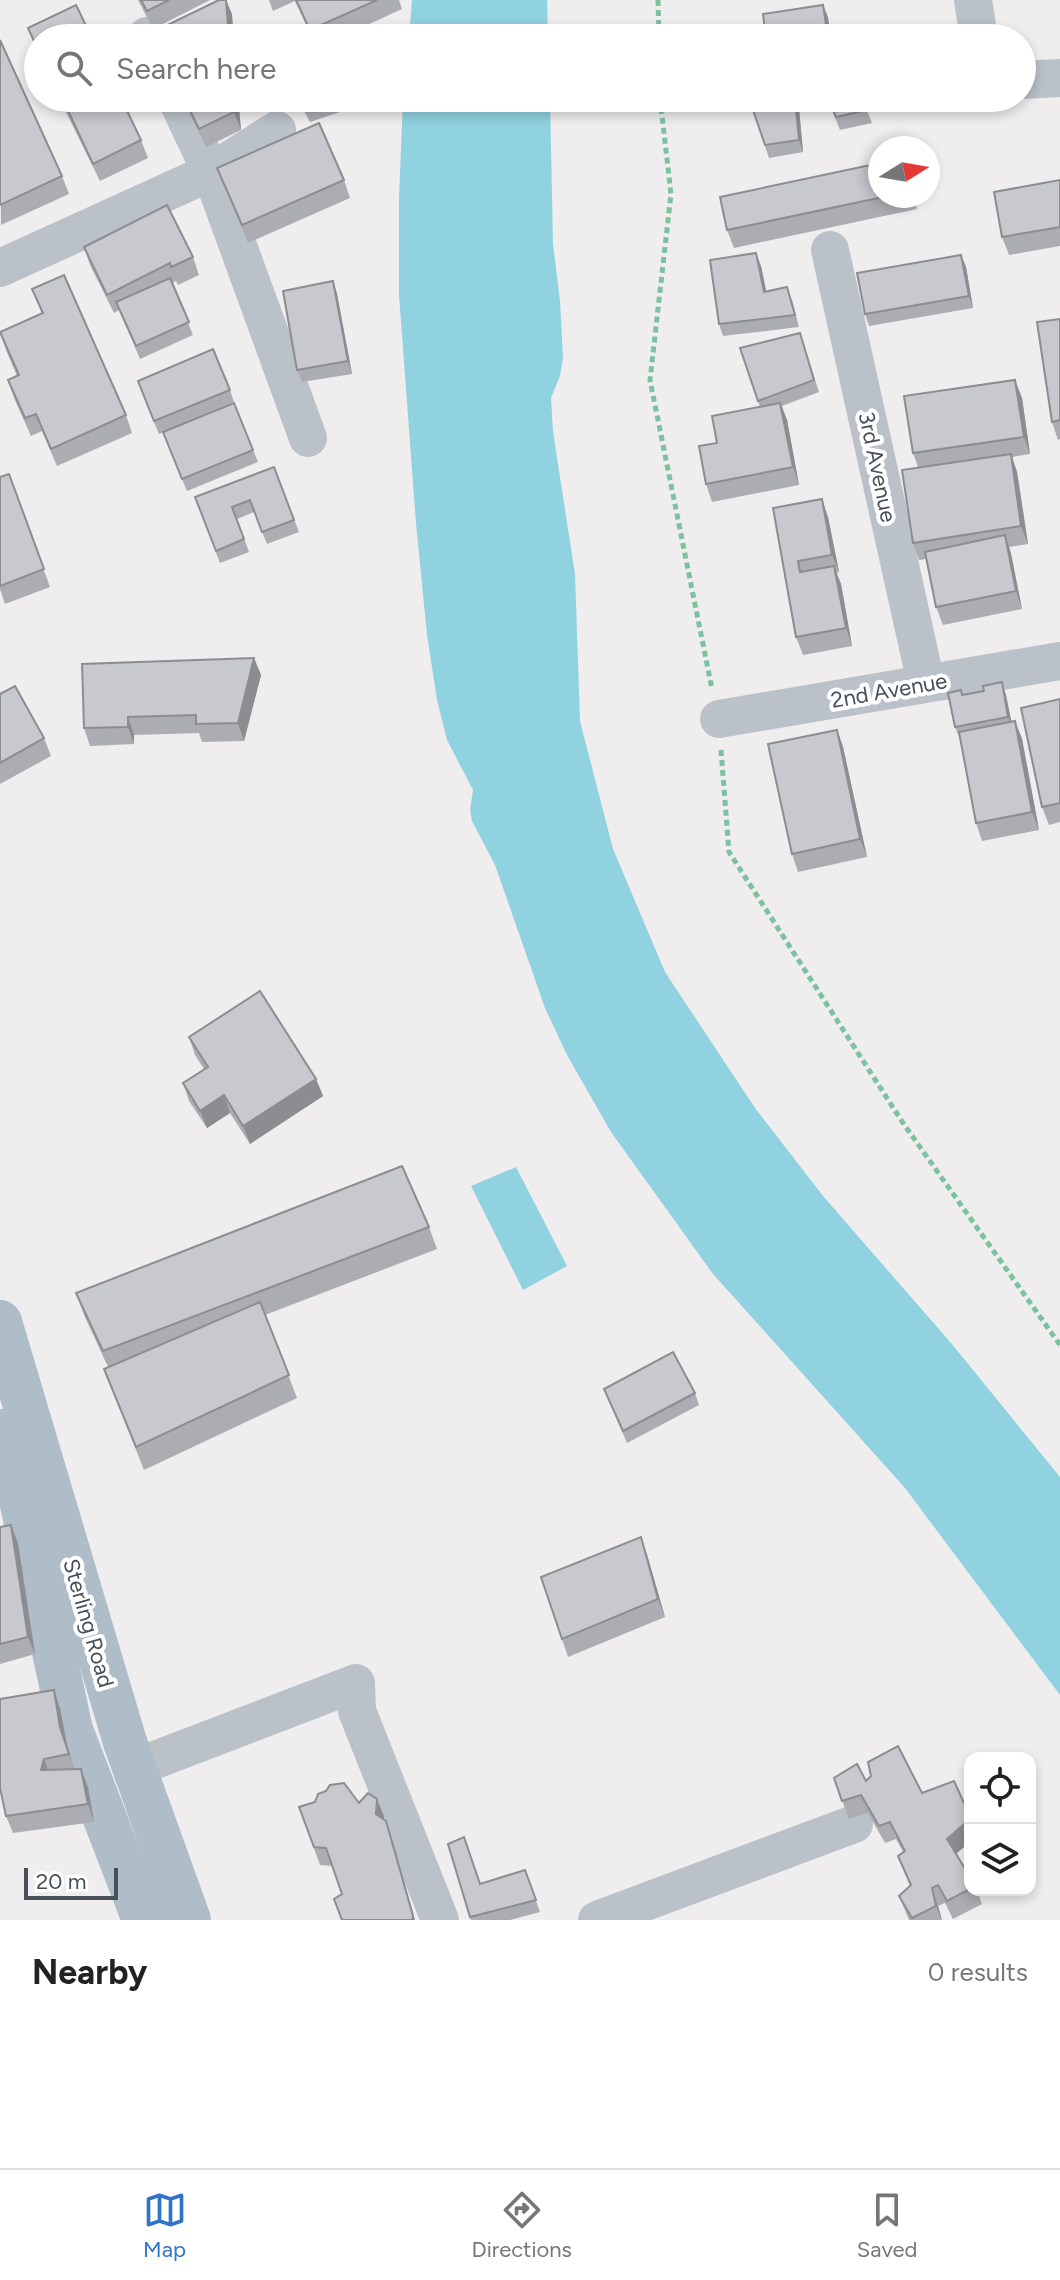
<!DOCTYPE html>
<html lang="en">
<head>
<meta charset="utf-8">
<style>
	body { margin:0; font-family:Figtree,sans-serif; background:#f2f2f2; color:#222 }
	.controls { position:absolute; right:24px; bottom:24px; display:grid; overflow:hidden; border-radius:16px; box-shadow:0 4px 12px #0003 }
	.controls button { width:72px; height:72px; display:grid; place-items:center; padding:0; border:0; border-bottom:2px solid #e0e0e0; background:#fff; color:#222; font:40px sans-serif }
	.compass { position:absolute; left:868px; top:136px; width:72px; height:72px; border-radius:50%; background:#fff; box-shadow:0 4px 12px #0003; rotate:79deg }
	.scale { position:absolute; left:24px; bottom:20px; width:94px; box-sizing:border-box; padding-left:8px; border:4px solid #475058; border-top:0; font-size:22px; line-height:28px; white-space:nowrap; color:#475058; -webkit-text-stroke:6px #fff; paint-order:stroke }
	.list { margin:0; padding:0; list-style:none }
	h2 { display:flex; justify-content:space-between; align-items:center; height:104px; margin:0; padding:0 32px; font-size:34px }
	h2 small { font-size:26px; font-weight:400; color:#767676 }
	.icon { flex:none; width:44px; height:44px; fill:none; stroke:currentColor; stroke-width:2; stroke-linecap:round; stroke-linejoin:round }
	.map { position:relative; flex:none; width:1060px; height:1920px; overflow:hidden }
	.search { position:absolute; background:#fff; box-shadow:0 4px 12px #0003; left:24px; right:24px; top:24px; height:88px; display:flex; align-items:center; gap:20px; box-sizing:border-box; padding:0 28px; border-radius:44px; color:#767676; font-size:30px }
	.sheet { height:248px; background:#fff }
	nav { display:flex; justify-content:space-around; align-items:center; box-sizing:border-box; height:112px; border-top:2px solid #e0e0e0; background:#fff; font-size:22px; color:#767676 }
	nav a { display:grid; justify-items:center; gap:4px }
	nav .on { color:#2e74c8 }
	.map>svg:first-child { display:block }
	.water { fill:#91d2e1 }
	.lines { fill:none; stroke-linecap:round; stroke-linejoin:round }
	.path { stroke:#7cc29e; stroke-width:5; stroke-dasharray:6 4; stroke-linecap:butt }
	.minor { stroke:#bac1c8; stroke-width:38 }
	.major { stroke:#afbdc9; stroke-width:44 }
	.wall { fill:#abadb2 }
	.shaded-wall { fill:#8b8d91 }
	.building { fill:#c7c9cf; stroke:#8b8d91; stroke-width:2 }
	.labels { text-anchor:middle; stroke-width:8; stroke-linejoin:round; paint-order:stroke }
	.street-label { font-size:22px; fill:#475058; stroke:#fff }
</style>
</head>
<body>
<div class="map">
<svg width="1060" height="1920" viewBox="0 0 1060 1920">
	<rect width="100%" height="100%" fill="#efeded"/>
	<g class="water">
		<path d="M412,0H547L548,38H409Z"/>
		<path d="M403,98H550L553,244L560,301L563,358L560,376L551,398L553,432L575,574L580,721L613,849L665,972L755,1108L823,1196L951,1343L1060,1477V1695L905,1488L713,1274L611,1132L567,1055L545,1008L495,865L472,821L470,810L473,790L447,740L437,700L427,635L416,523L399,295V198Z"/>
		<path d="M516,1167L567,1266L523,1290L471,1186Z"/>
	</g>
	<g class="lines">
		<g class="path">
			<path d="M658,0L659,38"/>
			<path d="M660,98L671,194L650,380L712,689"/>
			<path d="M721,750L729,852L903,1123L1060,1345"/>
		</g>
		<g class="minor">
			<path d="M973,0L979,38"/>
			<path d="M147,36V38"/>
			<path d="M1022,80L1060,78"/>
			<path d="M176,98L211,172L308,438"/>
			<path d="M830,250L926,683"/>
			<path d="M0,268L211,172L277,130"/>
			<path d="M719,719L1060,661"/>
			<path d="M134,1768L356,1683L357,1711L440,1920"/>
			<path d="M597,1920L854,1824"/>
		</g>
		<g class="major">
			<path d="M0,1322L125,1742L189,1920"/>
			<path d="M0,1431L17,1482L71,1730L144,1920"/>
		</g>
	</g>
	<g class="wall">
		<path d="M138,0H210L153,29Z"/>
		<path d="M269,0H399L402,9L339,38H312L295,1L273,11Z"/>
		<path d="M0,40L62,176L69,194L1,225Z"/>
		<path d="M59,98H121L141,140L148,158L100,181Z"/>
		<path d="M182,98H238L241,130L206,147Z"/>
		<path d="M297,98H379V99L310,122Z"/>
		<path d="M764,98H798L803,152L769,158L751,104Z"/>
		<path d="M827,98H862L872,123L840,130Z"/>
		<path d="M217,168L344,180L350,198L248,243Z"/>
		<path d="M1060,180V246L1009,255L1002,237Z"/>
		<path d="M880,196H914L917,209L734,248L727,230Z"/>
		<path d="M84,247L193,257L199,275L178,285L176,281L172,283L193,335L140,359L119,310L114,313L90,265Z"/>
		<path d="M961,255L966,267L973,308L869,326L865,314Z"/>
		<path d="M761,266L766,292L792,300L799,327L723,336L719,324Z"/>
		<path d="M333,281L337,294L352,374L302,382L297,370Z"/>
		<path d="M32,289L126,415L132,433L57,466L42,431L31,436L14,398L8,380L17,376L6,350L0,332L42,314Z"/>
		<path d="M1060,319V439L1058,440L1052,422Z"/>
		<path d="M800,333L819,392L782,406L787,420L799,485L712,502L706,484L717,443L760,407L740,348Z"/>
		<path d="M230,390L234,402L159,434L142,393Z"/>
		<path d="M1022,398L1030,454L1012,457L1017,472L1028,544L1009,547L1022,609L943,625L936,607L926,559L919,560L913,543L918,467L913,453Z"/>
		<path d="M234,403L258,462L187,491L163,432Z"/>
		<path d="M274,467L299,532L267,544L254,512L237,519L249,552L220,563L195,497Z"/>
		<path d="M9,474L50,587L5,604L0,589V477Z"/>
		<path d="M773,508L828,517L839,572L836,573L841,584L852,646L803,655L796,637Z"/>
		<path d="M254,658L261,675L244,741L202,742L199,733L134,735V744L90,746L84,728Z"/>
		<path d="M961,690L963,695H1006L1011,722L1015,721L1022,739L1039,830L982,841L976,823L960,739L955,727Z"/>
		<path d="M0,694L44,738L51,756L0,784Z"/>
		<path d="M1060,699V822L1049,825L1042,807Z"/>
		<path d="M837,730L843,747L867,857L798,872L792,854Z"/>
		<path d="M189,1037L316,1079L323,1096L250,1144L230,1113L207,1128L189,1101L183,1083L204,1069L195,1055Z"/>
		<path d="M429,1227L437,1249L265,1315L297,1398L144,1470L104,1369L108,1367L84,1315L76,1293Z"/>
		<path d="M604,1389L695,1393L699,1405L627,1443Z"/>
		<path d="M0,1527L18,1543L35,1654L0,1664Z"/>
		<path d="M641,1537L647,1555L665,1617L568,1657L562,1639Z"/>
		<path d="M60,1708L67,1745L74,1769L88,1787L94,1822L13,1833L6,1816Z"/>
		<path d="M834,1778L866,1781L922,1793L970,1842L956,1854L970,1877V1890H977L982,1904L953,1919L945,1903L938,1906L942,1920H909L899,1896L910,1886L898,1856L903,1852L896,1839L885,1843L868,1813L849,1819Z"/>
		<path d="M359,1803L384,1816L383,1819L386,1821L392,1839L415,1920H342L334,1899L342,1894L333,1866L320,1865L299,1807Z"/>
		<path d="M448,1844L480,1884L525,1870L540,1912L510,1920H471Z"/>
	</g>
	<g class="shaded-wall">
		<path d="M226,0L232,14L234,38H229Z"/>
		<path d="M823,5L828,17L831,38H828Z"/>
		<path d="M233,98H238L241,130L234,112Z"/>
		<path d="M795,98H798L803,152L799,140Z"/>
		<path d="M756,253L761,266L769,304L764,292Z"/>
		<path d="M961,255L966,267L973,308L969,296Z"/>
		<path d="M333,281L337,294L352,374L348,361Z"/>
		<path d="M1015,380L1022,398L1030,454L1024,437Z"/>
		<path d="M780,403L787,420L799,485L793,467Z"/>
		<path d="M1011,454L1017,472L1028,544L1021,526Z"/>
		<path d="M822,499L828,517L839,572L832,555Z"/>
		<path d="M1005,535L1011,553L1022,609L1016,591Z"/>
		<path d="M834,566L841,584L852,646L846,628Z"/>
		<path d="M254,658L261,675L244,741L238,723Z"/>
		<path d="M1002,682L1006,695L1013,729L1008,717Z"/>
		<path d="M128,717L134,735V744L128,727Z"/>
		<path d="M1015,721L1022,739L1039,830L1032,812Z"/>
		<path d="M837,730L843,747L867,857L860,839Z"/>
		<path d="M316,1079L323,1096L250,1144L243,1126Z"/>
		<path d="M224,1095L230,1113L207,1128L200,1111Z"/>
		<path d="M11,1525L18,1543L35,1654L28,1637Z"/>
		<path d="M641,1537L647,1555L665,1617L658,1599Z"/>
		<path d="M54,1690L60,1708L67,1745L75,1772L60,1727Z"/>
		<path d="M44,1759L50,1776L41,1770Z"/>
		<path d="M81,1769L88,1787L94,1822L88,1804Z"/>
		<path d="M377,1799L384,1816L382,1831L376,1814Z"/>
		<path d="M970,1819V1842L953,1856L947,1839Z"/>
		<path d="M386,1821L392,1839L415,1920H412Z"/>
		<path d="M932,1888L938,1906L942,1920L936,1906Z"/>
	</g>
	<g class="building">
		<path d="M141,0H169L147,11Z"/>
		<path d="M219,0H226L229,38H156L153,32Z"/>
		<path d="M296,0H377L310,30Z"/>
		<path d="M76,5L92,38H38V50L28,28Z"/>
		<path d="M823,5L828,38H766L763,14Z"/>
		<path d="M370,30L371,38H357Z"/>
		<path d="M0,40L62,176L0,205Z"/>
		<path d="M62,98H121L141,140L93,164Z"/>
		<path d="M184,98H233L234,112L199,129Z"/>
		<path d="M299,98H342L306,110Z"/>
		<path d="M764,98H795L799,140L765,145L751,104Z"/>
		<path d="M828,98H862L867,110L836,117Z"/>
		<path d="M319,123L344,180L242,225L217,168Z"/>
		<path d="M880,163V196H888L727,230L720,197Z"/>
		<path d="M1060,180V227L1002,237L994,192Z"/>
		<path d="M167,205L193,257L171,267L170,263L107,295L84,247Z"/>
		<path d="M756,253L764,292L787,287L795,315L719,324L710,260Z"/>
		<path d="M961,255L969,296L865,314L857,273Z"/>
		<path d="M64,275L126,415L51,449L36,414L25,418L8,380L19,375L0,332L43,313L32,289Z"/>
		<path d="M170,278L189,322L136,346L116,302Z"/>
		<path d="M333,281L348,361L297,370L283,291Z"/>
		<path d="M1060,319V420L1052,422L1037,322Z"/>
		<path d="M800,333L814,380L758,401L740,348Z"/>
		<path d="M213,349L230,390L154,421L138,381Z"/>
		<path d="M1015,380L1024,437L913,453L904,396Z"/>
		<path d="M234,403L253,450L182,479L163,432Z"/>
		<path d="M780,403L793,467L706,484L699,446L717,443L712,416Z"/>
		<path d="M1011,454L1021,526L913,543L902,470Z"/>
		<path d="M274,467L294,520L262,532L250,500L232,507L244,539L216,551L195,497Z"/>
		<path d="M9,474L44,569L0,586V477Z"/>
		<path d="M822,499L832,555L798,561L800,572L834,566L846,628L796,637L773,508Z"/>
		<path d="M1005,535L1016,591L936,607L925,552Z"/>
		<path d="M254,658L238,723L196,724V715L128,717V727L84,728L82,664Z"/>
		<path d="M1002,682L1008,717L955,727L948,693L961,690L962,695L984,691L983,686Z"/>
		<path d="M15,686L44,738L0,763V694Z"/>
		<path d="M1060,699V803L1042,807L1021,708Z"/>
		<path d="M1015,721L1032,812L976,823L959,732Z"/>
		<path d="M837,730L860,839L792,854L768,744Z"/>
		<path d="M260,991L316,1079L243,1126L224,1095L200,1111L183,1083L208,1067L189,1037Z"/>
		<path d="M402,1166L429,1227L103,1351L76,1293Z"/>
		<path d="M260,1302L289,1375L136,1447L104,1369Z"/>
		<path d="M673,1352L695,1393L623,1431L604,1389Z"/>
		<path d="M11,1525L28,1637L0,1644V1527Z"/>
		<path d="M641,1537L658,1599L562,1639L541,1577Z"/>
		<path d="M54,1690L60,1727L69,1754L44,1759L41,1770L81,1769L88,1804L6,1816L0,1788V1699Z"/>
		<path d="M898,1746L922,1793L954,1781L970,1816V1819L947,1839L970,1877V1889L947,1901L938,1885L932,1888L936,1906L912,1918L899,1896L911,1885L898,1856L905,1851L890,1822L879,1826L861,1795L842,1801L834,1778L857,1764L866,1781L871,1776L868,1762Z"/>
		<path d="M344,1783L359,1803L368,1793L377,1799L376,1814L386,1821L413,1916L412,1920H342L334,1899L342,1894L326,1848L314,1847L299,1807L315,1802L318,1794L326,1791L330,1785Z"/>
		<path d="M464,1837L480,1884L525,1870L536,1900L470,1917L448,1844Z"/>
	</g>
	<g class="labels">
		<g class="street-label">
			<text transform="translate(878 467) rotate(78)" y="8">3rd Avenue</text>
			<text transform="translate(889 690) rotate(-10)" y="8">2nd Avenue</text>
			<text transform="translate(89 1623) rotate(74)" y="8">Sterling Road</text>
		</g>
	</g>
</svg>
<div class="controls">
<button><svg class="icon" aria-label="locate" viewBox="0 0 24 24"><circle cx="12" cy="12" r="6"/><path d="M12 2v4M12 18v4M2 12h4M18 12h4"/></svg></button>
<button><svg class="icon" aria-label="layers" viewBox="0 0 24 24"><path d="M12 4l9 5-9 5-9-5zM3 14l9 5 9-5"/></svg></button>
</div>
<svg class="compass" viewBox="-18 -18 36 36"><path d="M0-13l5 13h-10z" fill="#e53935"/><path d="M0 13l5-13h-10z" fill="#767676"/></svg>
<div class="scale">20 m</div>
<div class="search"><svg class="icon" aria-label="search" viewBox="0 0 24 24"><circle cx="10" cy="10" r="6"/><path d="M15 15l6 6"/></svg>Search here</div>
</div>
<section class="sheet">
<h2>Nearby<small>0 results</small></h2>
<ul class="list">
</ul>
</section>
<nav>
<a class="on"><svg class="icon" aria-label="map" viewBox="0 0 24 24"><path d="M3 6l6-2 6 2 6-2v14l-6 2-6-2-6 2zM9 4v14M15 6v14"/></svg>Map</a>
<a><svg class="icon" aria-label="directions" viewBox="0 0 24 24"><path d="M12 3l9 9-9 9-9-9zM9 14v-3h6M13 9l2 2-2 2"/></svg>Directions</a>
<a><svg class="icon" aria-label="saved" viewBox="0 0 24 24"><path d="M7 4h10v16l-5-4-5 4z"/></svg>Saved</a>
</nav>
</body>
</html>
